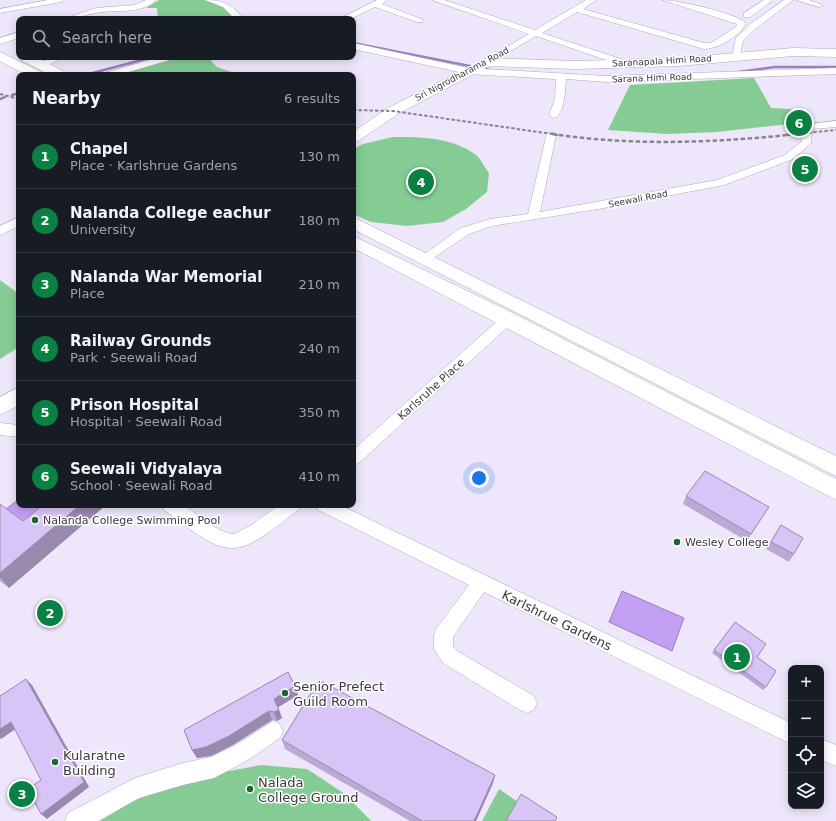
<!DOCTYPE html>
<html lang="en">
<head>
<meta charset="utf-8">
<style>
	body { margin:0; font-family:"DejaVu Sans",sans-serif; background:#242831; color:#f1f3f6 }
	.controls { position:absolute; right:12px; bottom:12px; display:grid; overflow:hidden; border-radius:8px; box-shadow:0 2px 10px #0003 }
	.controls button { width:36px; height:36px; display:grid; place-items:center; padding:0; border:0; border-bottom:1px solid #363941; background:#171b24; color:#f1f3f6; font:20px sans-serif }
	.you { position:absolute; left:479px; top:478px; width:14px; height:14px; margin:-10px; border:3px solid #fff; border-radius:50%; background:#1a73e8; box-shadow:0 0 0 6px #1a73e833 }
	.badge { display:grid; place-items:center; width:26px; height:26px; border-radius:50%; background:#0b8043; color:#fff; font-size:13px; font-weight:700 }
	.pin { position:absolute; translate:-50% -50%; border:2px solid #fff; box-shadow:0 1px 4px #0006 }
	.list { margin:0; padding:0; list-style:none }
	h2 { display:flex; justify-content:space-between; align-items:center; height:52px; margin:0; padding:0 16px; font-size:17px }
	h2 small { font-size:13px; font-weight:400; color:#9ea1a6 }
	.list li { display:grid; grid-template-columns:26px 1fr auto; gap:12px; align-items:center; box-sizing:border-box; height:64px; padding:0 16px; border-top:1px solid #363941 }
	.list b { display:block; font-size:15px; white-space:nowrap }
	.list p { margin:0; font-size:13px; white-space:nowrap; color:#9ea1a6 }
	.list em { font-size:13px; font-style:normal; color:#9ea1a6 }
	.icon { flex:none; width:22px; height:22px; fill:none; stroke:currentColor; stroke-width:2; stroke-linecap:round; stroke-linejoin:round }
	.map { position:relative; flex:none; width:836px; height:821px; overflow:hidden }
	.search { position:absolute; background:#171b24; box-shadow:0 2px 10px #0003; left:16px; top:16px; width:340px; height:44px; display:flex; align-items:center; gap:10px; box-sizing:border-box; padding:0 14px; border-radius:8px; color:#9ea1a6; font-size:15px }
	.panel { position:absolute; background:#171b24; box-shadow:0 2px 10px #0003; left:16px; top:72px; width:340px; height:436px; border-radius:8px }
	.map>svg:first-child { display:block }
	.green { fill:#85cc94 }
	.water { fill:#c39ff3; stroke:#9a80bd }
	.lines { fill:none; stroke-linecap:round; stroke-linejoin:round }
	.stream { stroke:#9a80bd; stroke-width:2.5 }
	.street-casing { stroke:#b0a9bc; stroke-width:1 }
	.secondary-casing { stroke:#b0a9bc; stroke-width:1 }
	.highway-casing { stroke:#b0a9bc; stroke-width:1 }
	.street { fill:#fff; fill-rule:evenodd }
	.secondary { fill:#fff; fill-rule:evenodd }
	.highway { fill:#fff; fill-rule:evenodd }
	.rail-far1 { stroke:#898491; stroke-width:2; stroke-dasharray:3.5 2; stroke-linecap:butt }
	.rail { stroke:#898491; stroke-width:2.5; stroke-dasharray:4.5 2.5; stroke-linecap:butt }
	.wall { fill:#bba9d5 }
	.shaded-wall { fill:#9889ae }
	.building { fill:#d9c4f8; stroke:#9889ae }
	.poi-dot { fill:#1d6634; stroke:#fff; stroke-width:1.5 }
	.labels { text-anchor:middle; stroke-width:3; stroke-linejoin:round; paint-order:stroke }
	.far-street-label { font-size:9px; fill:#3b3840; stroke:#fff }
	.street-label { font-size:11px; fill:#3b3840; stroke:#fff }
	.poi-label { font-size:11px; fill:#3b3840; stroke:#fff; text-anchor:start }
	.near-street-label { font-size:13px; fill:#3b3840; stroke:#fff }
	.near-poi-label { font-size:13px; fill:#3b3840; stroke:#fff; text-anchor:start }
</style>
</head>
<body>
<div class="map">
<svg width="836" height="821" viewBox="0 0 836 821">
	<rect width="100%" height="100%" fill="#eee7fb"/>
	<g class="green">
		<path d="M159,0H204L225,7L237,19H158L157,8H146Z"/>
		<path d="M178,57H215L211,61L217,67L240,75H112Z"/>
		<path d="M754,78L771,108L791,109L799,123L717,132L667,134L608,130L630,85Z"/>
		<path d="M393,137C421,137 452,137 476,155C481,159 485,168 489,173L487,192L466,209L443,222L407,226L371,222L353,214V149L363,144Z"/>
		<path d="M0,280L19,294V347L0,359Z"/>
		<path d="M261,765L307,769L345,794L371,821H100C114,813 127,804 140,798C178,780 221,772 261,765Z"/>
		<path d="M499,789L518,802L508,821H482Z"/>
	</g>
	<g class="water">
		<path d="M19,499V505H66L36,531L6,509Z"/>
		<path d="M622,591L684,618L672,651L609,622Z"/>
	</g>
	<g class="lines">
		<g class="stream">
			<path d="M353,43L490,70"/>
			<path d="M738,72L775,67H836"/>
			<path d="M85,75L153,57"/>
			<path d="M12,95L19,93"/>
			<path d="M0,99L5,97"/>
		</g>
		<defs>
			<g id="street">
				<path d="M48,0H65L61,2L0,13V9Z"/>
				<path d="M146,0H156C141,15 115,9 96,13C84,15 75,19 63,19L96,8L135,5Z"/>
				<path d="M205,0C223,0 233,5 244,19H235L223,7Z"/>
				<path d="M377,0H387L382,4L424,20L423,22H417L375,7L350,19H339Z"/>
				<path d="M432,0H444L535,30L586,0H596L583,9L704,43H711L736,27L737,24L662,0C677,0 736,13 746,23C741,36 717,49 704,49L577,12L542,33L630,62V66H624L536,36L487,65L484,64V60L529,34Z"/>
				<path d="M764,0H773L750,17H744V13Z"/>
				<path d="M784,0H793L755,29L743,41L739,59H733L732,57L736,38L749,25Z"/>
				<path d="M796,0H809L823,5L819,7Z"/>
				<path d="M19,32V38L0,44V38Z"/>
				<path d="M353,43L468,68L607,76L836,68V74L607,82L566,79C565,89 565,115 554,118L549,115L555,99L556,79L468,74L353,49Z"/>
				<path d="M52,57H64L44,67H38L36,65Z"/>
				<path d="M160,57H174L173,59L118,75H103L105,73Z"/>
				<path d="M836,121V127L812,129L811,143L793,159L724,185L604,208L492,226L469,234L429,261L425,262L419,258L461,228L490,219L528,214L547,133H555L556,135L540,212L717,180L785,155L801,142L803,125Z"/>
				<path d="M19,217V226L0,235V226Z"/>
				<path d="M508,315L513,316L515,319L513,322L359,463L353,465V450L503,316Z"/>
				<path d="M0,423L19,425V437L0,435Z"/>
				<path d="M162,505H183L216,528L227,533L234,534L250,526L279,505H300L298,510C281,522 254,548 233,548C210,549 182,522 164,510Z"/>
				<path d="M316,505H340L791,723V744L484,592L453,637V646L457,651L534,696L537,703L534,710L527,713L520,710L443,663L434,649V635L436,629L469,585L318,510Z"/>
				<path d="M273,721L280,724L283,731L280,738L248,760L214,778L183,785L139,798L98,821H65L68,813L135,778L183,763L211,757L234,746Z"/>
				<path d="M821,739L836,745V766L821,760Z"/>
			</g>
			<g id="secondary">
				<path d="M793,48L836,49V57L793,56L679,66L575,69L489,66L398,114L358,141L353,142V132L388,108L487,58L575,61L679,58Z"/>
				<path d="M19,387V405L0,415V397Z"/>
			</g>
			<g id="highway">
				<path d="M0,52L41,72L43,75H26L0,61Z"/>
				<path d="M19,57H36L65,72L67,75H50L21,60Z"/>
				<path d="M353,217L836,456V476L353,229Z"/>
				<path d="M353,236L515,314L836,479V500L353,248Z"/>
			</g>
		</defs>
		<use href="#street" class="street-casing"/>
		<use href="#secondary" class="secondary-casing"/>
		<use href="#highway" class="highway-casing"/>
		<use href="#street" class="street"/>
		<use href="#secondary" class="secondary"/>
		<use href="#highway" class="highway"/>
		<g class="rail-far1">
			<path d="M0,94L19,99"/>
			<path d="M353,110L393,111L559,135"/>
			<path d="M786,135L836,130"/>
		</g>
		<path class="rail" d="M552,134C632,146 715,143 796,134"/>
	</g>
	<g class="wall">
		<path d="M686,496L769,507L747,541L683,504Z"/>
		<path d="M0,505L23,521L43,505H106L9,588L0,581Z"/>
		<path d="M781,525L794,554L789,562L766,549Z"/>
		<path d="M714,650L757,657L766,687L763,690L712,653Z"/>
		<path d="M295,686L298,695L278,707L282,718L277,721L272,720L233,745L211,756L197,758L192,750Z"/>
		<path d="M282,740L495,775L493,783L476,821H410L285,749Z"/>
	</g>
	<g class="shaded-wall">
		<path d="M80,505H106L9,588L0,577V573Z"/>
		<path d="M26,679L32,685L89,787L47,819L41,814L84,782Z"/>
		<path d="M295,686L298,695L277,708L274,699Z"/>
		<path d="M279,710L282,718L277,721L274,712Z"/>
		<path d="M269,711L272,720L233,745L211,756L197,758L192,750Z"/>
		<path d="M11,722L17,728L1,739L0,738V729Z"/>
		<path d="M495,775L493,783L476,821H474Z"/>
	</g>
	<g class="building">
		<path d="M705,471L769,507L751,534L686,496Z"/>
		<path d="M0,504L23,521L43,505H80L0,573Z"/>
		<path d="M781,525L803,538L794,554L771,542Z"/>
		<path d="M735,622L766,644L757,657L776,671L766,687L714,650Z"/>
		<path d="M288,672L295,686L274,699L279,710L274,712L269,711L229,736L206,747L192,750L184,730Z"/>
		<path d="M26,679L84,782L41,814L28,789L41,780L11,722L0,729V696Z"/>
		<path d="M319,680L495,775L474,821H422L282,740Z"/>
		<path d="M521,794L557,817L555,821H506Z"/>
	</g>
	<g class="poi-dot">
		<circle cx="35" cy="520" r="4"/>
		<circle cx="677" cy="542" r="4"/>
		<circle cx="285" cy="693" r="4"/>
		<circle cx="55" cy="762" r="4"/>
		<circle cx="250" cy="789" r="4"/>
	</g>
	<g class="labels">
		<g class="far-street-label">
			<text transform="translate(662 61) rotate(-3)" y="3">Saranapala Himi Road</text>
			<text transform="translate(462 74) rotate(-28)" y="3">Sri Nigrodharama Road</text>
			<text transform="translate(652 78) rotate(-2)" y="3">Sarana Himi Road</text>
			<text transform="translate(638 199) rotate(-11)" y="3">Seewali Road</text>
		</g>
		<g class="street-label">
			<text transform="translate(431 389) rotate(-42)" y="4">Karlsruhe Place</text>
		</g>
		<g class="poi-label">
			<text x="43" y="524">Nalanda College Swimming Pool</text>
			<text x="685" y="546">Wesley College</text>
		</g>
		<g class="near-street-label">
			<text transform="translate(557 620) rotate(26)" y="5">Karlshrue Gardens</text>
		</g>
		<g class="near-poi-label">
			<text x="293" y="691">Senior Prefect<tspan x="293" dy="15">Guild Room</tspan></text>
			<text x="63" y="760">Kularatne<tspan x="63" dy="15">Building</tspan></text>
			<text x="258" y="787">Nalada<tspan x="258" dy="15">College Ground</tspan></text>
		</g>
	</g>
</svg>
<div class="controls">
<button>+</button>
<button>−</button>
<button><svg class="icon" aria-label="locate" viewBox="0 0 24 24"><circle cx="12" cy="12" r="6"/><path d="M12 2v4M12 18v4M2 12h4M18 12h4"/></svg></button>
<button><svg class="icon" aria-label="layers" viewBox="0 0 24 24"><path d="M12 4l9 5-9 5-9-5zM3 14l9 5 9-5"/></svg></button>
</div>
<div class="you"></div>
<div class="pin badge" style="left:737px;top:657px">1</div>
<div class="pin badge" style="left:50px;top:613px">2</div>
<div class="pin badge" style="left:22px;top:794px">3</div>
<div class="pin badge" style="left:421px;top:182px">4</div>
<div class="pin badge" style="left:805px;top:169px">5</div>
<div class="pin badge" style="left:799px;top:123px">6</div>
<div class="search"><svg class="icon" aria-label="search" viewBox="0 0 24 24"><circle cx="10" cy="10" r="6"/><path d="M15 15l6 6"/></svg>Search here</div>
<section class="panel">
<h2>Nearby<small>6 results</small></h2>
<ul class="list">
<li><span class="badge">1</span><div><b>Chapel</b><p>Place · Karlshrue Gardens</p></div><em>130 m</em></li>
<li><span class="badge">2</span><div><b>Nalanda College eachur</b><p>University</p></div><em>180 m</em></li>
<li><span class="badge">3</span><div><b>Nalanda War Memorial</b><p>Place</p></div><em>210 m</em></li>
<li><span class="badge">4</span><div><b>Railway Grounds</b><p>Park · Seewali Road</p></div><em>240 m</em></li>
<li><span class="badge">5</span><div><b>Prison Hospital</b><p>Hospital · Seewali Road</p></div><em>350 m</em></li>
<li><span class="badge">6</span><div><b>Seewali Vidyalaya</b><p>School · Seewali Road</p></div><em>410 m</em></li>
</ul>
</section>
</div>
</body>
</html>
